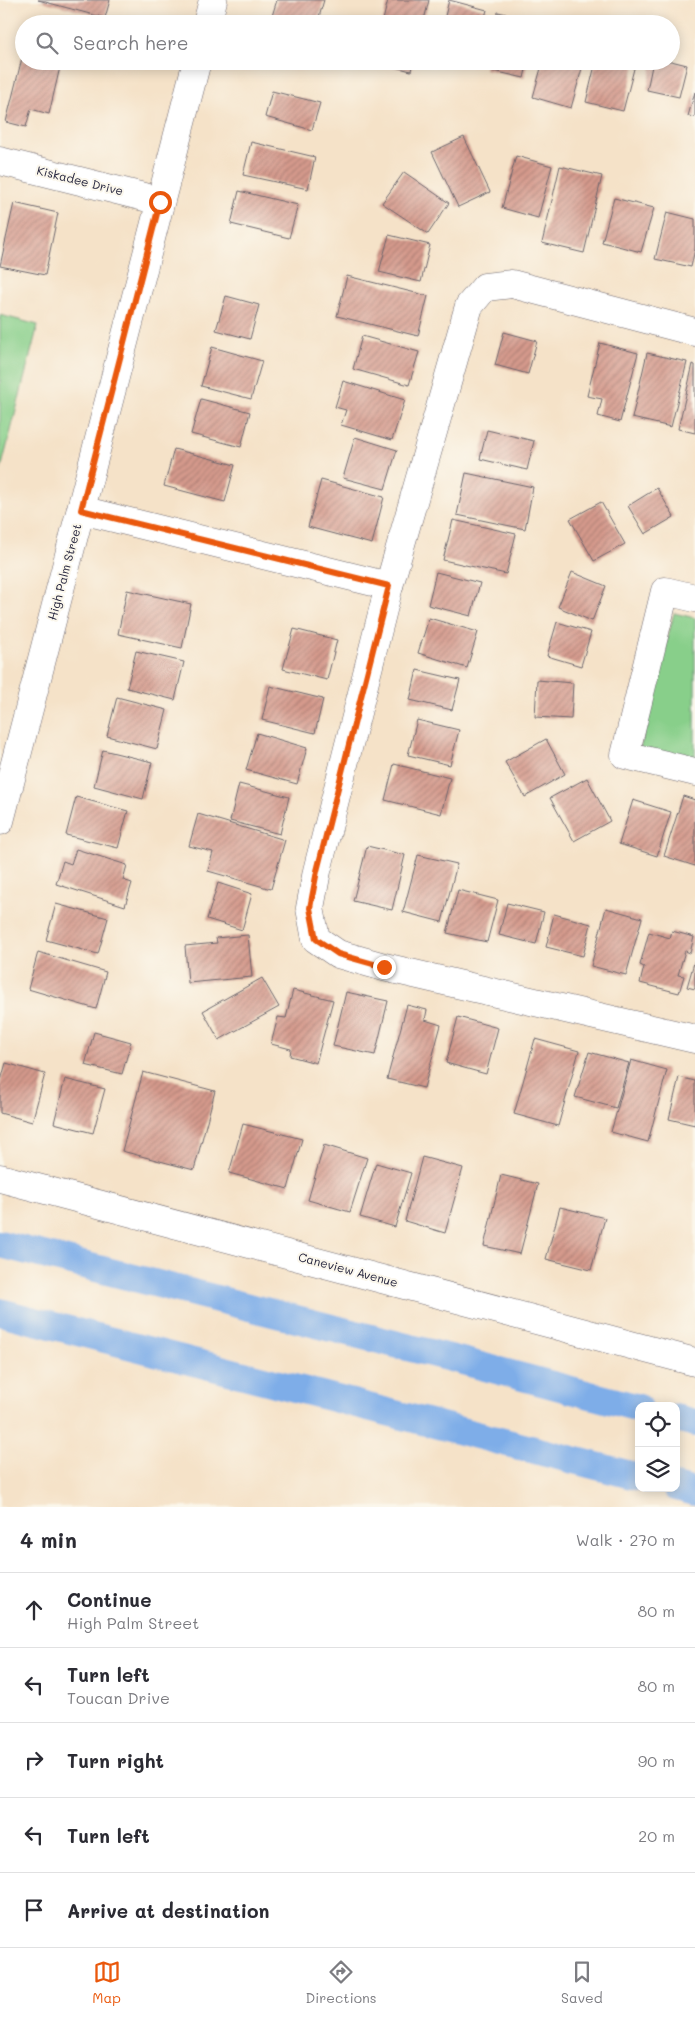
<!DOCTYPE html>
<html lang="en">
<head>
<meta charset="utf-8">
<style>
	body { margin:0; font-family:Mali,sans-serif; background:#f2f2f3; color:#2b2b33 }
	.controls { position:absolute; right:15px; bottom:15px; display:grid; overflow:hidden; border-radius:10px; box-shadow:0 2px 12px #0003 }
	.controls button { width:45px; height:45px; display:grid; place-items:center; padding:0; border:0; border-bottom:1px solid #e1e1e2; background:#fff; color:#2b2b33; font:25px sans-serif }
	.stop { position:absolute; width:15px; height:15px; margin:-11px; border:4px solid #ea580c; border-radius:50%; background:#fff }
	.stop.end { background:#ea580c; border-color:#fff; box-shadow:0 1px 5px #0008 }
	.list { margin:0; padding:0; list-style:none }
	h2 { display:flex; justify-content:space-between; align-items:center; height:65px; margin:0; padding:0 20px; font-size:21px }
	h2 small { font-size:16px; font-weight:400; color:#7c7c81 }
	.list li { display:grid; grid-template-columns:32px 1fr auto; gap:15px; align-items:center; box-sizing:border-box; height:75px; padding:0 20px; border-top:1px solid #e1e1e2 }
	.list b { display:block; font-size:19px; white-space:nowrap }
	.list p { margin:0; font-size:16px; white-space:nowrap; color:#7c7c81 }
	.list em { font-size:16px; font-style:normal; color:#7c7c81 }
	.icon { flex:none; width:28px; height:28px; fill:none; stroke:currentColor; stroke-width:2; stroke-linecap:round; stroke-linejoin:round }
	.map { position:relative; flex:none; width:695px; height:1507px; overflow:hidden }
	.search { position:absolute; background:#fff; box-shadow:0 2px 12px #0003; left:15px; right:15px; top:15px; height:55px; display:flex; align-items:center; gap:12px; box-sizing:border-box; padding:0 18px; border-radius:28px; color:#7c7c81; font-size:19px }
	.sheet { height:440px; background:#fff }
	nav { display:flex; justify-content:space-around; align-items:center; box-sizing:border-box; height:70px; border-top:1px solid #e1e1e2; background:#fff; font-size:14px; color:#7c7c81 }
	nav a { display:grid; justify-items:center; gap:2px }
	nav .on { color:#ea580c }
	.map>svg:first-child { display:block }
	.grass { fill:#88cf8a; stroke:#557862 }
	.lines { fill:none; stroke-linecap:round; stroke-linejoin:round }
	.canal { stroke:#7eade8; stroke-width:28 }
	.building { fill:url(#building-hatch) }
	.minor-casing { stroke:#6c656c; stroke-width:29 }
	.minor { stroke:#fff; stroke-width:28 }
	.route { stroke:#ea580c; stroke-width:6 }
	.labels { text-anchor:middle; stroke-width:4; stroke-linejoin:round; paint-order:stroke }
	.street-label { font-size:12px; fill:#22223b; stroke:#fbf7ec }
</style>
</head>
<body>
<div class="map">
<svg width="695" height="1507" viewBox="0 0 695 1507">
	<defs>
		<pattern id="building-hatch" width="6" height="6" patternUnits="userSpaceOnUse" patternTransform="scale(1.25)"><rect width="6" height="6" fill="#d59a8c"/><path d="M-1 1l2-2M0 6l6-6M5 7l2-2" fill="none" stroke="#ac7d74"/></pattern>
	</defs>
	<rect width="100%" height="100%" fill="#fbf7ec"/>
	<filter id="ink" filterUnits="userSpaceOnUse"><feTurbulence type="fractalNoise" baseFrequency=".02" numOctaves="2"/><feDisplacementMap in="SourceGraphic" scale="10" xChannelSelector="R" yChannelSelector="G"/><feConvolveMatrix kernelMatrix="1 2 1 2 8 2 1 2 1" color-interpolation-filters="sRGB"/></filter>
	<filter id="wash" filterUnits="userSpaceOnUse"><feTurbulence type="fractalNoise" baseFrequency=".0096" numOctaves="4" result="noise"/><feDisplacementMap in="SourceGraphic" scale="20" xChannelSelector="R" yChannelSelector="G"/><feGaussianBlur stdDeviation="1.12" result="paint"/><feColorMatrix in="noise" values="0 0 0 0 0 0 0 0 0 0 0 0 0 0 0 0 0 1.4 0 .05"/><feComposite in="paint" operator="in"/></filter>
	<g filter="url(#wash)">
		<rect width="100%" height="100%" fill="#f5e2c8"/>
		<g class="grass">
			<path d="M0,315L38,325L0,473Z"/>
			<path d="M674,613L695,618V762L640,748Z"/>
		</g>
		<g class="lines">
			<g class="canal">
				<path d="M0,1244L462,1361L639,1408"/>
				<path d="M0,1312L639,1477"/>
				<path d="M676,1418L695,1423"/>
				<path d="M676,1487L695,1492"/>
			</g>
		</g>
		<g id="blocks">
			<g class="building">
				<path d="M38,0H110L105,18Z"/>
				<path d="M277,0H324L317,24H299L272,16Z"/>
				<path d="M388,0H429L423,24H382Z"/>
				<path d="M449,0L487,10L483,24H443Z"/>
				<path d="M498,12L537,21V24H496Z"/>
				<path d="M22,58L24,59V61H35L60,67L49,114L31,109L26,127L6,122Z"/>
				<path d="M372,61H413L411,71Z"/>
				<path d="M487,61H528L524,78L485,69Z"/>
				<path d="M543,61H584L571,108L533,97Z"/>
				<path d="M596,61H636L623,111L586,102Z"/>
				<path d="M653,61H671L687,65L679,97L647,90Z"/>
				<path d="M272,91L320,103L312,130L265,117Z"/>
				<path d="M695,92V117L688,116Z"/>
				<path d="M464,137L490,192L458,207L432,152Z"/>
				<path d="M251,142L315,157L308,189L243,175Z"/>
				<path d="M516,156L552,166L538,218L502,208Z"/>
				<path d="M560,166L602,176L584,253L542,243Z"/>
				<path d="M404,172L449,203L428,234L382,203Z"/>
				<path d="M239,191L298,205L289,238L231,224Z"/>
				<path d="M614,198L654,208L641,252L602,242Z"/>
				<path d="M14,203L58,213L45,275L0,266Z"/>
				<path d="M667,212L695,219V249L691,267L655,259Z"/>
				<path d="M389,235L430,245L421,282L379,272Z"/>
				<path d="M347,276L428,296L418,336L337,316Z"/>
				<path d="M226,296L259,305L250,339L216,330Z"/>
				<path d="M504,332L537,341L528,374L495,365Z"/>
				<path d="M362,336L419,352L409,385L353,369Z"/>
				<path d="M600,343L638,353L620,422L598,416L602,399L587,396Z"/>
				<path d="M212,347L262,361L251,399L201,386Z"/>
				<path d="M647,353L687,362L671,427L632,418Z"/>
				<path d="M693,364L695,365V433L678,429Z"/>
				<path d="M343,381L405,400L392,440L341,425L346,410L335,407Z"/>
				<path d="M201,399L250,412L241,447L191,434Z"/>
				<path d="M487,430L534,441L527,470L480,459Z"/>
				<path d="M355,437L397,450L385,489L343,478Z"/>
				<path d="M174,449L235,465L225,502L164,486Z"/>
				<path d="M466,473L533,487L525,529L457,515Z"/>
				<path d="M321,480L384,497L372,544L308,527Z"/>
				<path d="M657,488L674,517L645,534L628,506Z"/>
				<path d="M601,502L625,544L594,561L570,519Z"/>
				<path d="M453,520L516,534L506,574L443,560Z"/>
				<path d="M436,572L480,583L471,616L428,605Z"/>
				<path d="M572,572L606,586L592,621L558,607Z"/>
				<path d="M127,590L191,604L182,648L118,634Z"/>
				<path d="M429,618L478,632L467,668L418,653Z"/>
				<path d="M557,622L591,632L581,666L547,656Z"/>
				<path d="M294,629L337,640L327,680L283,669Z"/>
				<path d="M136,651L184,662L175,700L127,688Z"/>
				<path d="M417,670L460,680L452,710L410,700Z"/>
				<path d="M537,680L573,683L571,719L535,717Z"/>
				<path d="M270,686L323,699L315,733L262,720Z"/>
				<path d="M117,697L167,710L157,749L107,736Z"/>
				<path d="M417,720L459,730L450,765L408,755Z"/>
				<path d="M257,733L307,748L297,784L246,770Z"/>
				<path d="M546,739L565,774L525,797L505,762Z"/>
				<path d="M103,750L152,762L143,799L94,786Z"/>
				<path d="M394,764L450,778L441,814L385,800Z"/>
				<path d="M587,778L610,821L574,841L550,798Z"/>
				<path d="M239,784L289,797L280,834L230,821Z"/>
				<path d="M683,796L695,800V866L664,856Z"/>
				<path d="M76,797L128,811L118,848L66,835Z"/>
				<path d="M633,800L671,812L657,856L619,844Z"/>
				<path d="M198,814L285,840L271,889L208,871L213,852L189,846Z"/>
				<path d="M367,846L405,855L392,910L353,901Z"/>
				<path d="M76,849L127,865L123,880L132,883L125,906L56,884L63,861L71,864Z"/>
				<path d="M418,855L457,864L442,922L403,912Z"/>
				<path d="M218,883L252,894L242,930L207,919Z"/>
				<path d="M458,890L498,900L487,942L447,933Z"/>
				<path d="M507,903L544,912L536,944L499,935Z"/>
				<path d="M56,904L108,918L98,954L46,940Z"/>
				<path d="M606,908L642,918L626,975L591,966Z"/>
				<path d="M554,914L591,924L583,956L546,947Z"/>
				<path d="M672,931L694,937L690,953L685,951L678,975L684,976L679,993L640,983L644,967L640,965L649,932L670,938Z"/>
				<path d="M248,935L252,977L188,983L185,946L217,943L216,938Z"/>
				<path d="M38,952L106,972L96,1009L28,989Z"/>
				<path d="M695,959V989L687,987Z"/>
				<path d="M262,978L279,1007L219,1040L203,1011Z"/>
				<path d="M293,990L333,1000L316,1063L290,1056L291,1049L271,1044L278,1017L286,1018Z"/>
				<path d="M346,992L388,1001L375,1055L333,1046Z"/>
				<path d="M407,1005L427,1010L425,1020L441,1025L424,1088L387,1079Z"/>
				<path d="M458,1017L498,1028L486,1074L446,1063Z"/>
				<path d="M94,1032L131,1042L122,1074L85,1065Z"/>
				<path d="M535,1039L579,1051L558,1126L514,1114Z"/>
				<path d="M589,1052L629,1063L616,1108L575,1097Z"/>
				<path d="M631,1060L667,1070L648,1142L611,1132Z"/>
				<path d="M6,1063L45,1074L32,1122L0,1113V1084Z"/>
				<path d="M143,1072L215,1091L194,1170L122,1151Z"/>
				<path d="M679,1077L695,1081V1125L669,1119Z"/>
				<path d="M65,1079L105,1089L93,1133L54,1123Z"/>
				<path d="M243,1124L302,1139L288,1189L229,1173Z"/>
				<path d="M324,1145L367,1158L350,1212L308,1200Z"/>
				<path d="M422,1157L463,1168L445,1233L405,1221Z"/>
				<path d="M376,1163L411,1173L395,1227L360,1217Z"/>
				<path d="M501,1175L538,1184L520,1254L484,1246Z"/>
				<path d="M560,1207L605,1218L591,1270L546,1259Z"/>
			</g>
		</g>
	</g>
	<g filter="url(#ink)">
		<use href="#blocks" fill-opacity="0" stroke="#6c656c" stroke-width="1"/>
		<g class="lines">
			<defs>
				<g id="minor">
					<path d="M207,24L213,0"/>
					<path d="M0,161L160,201"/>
					<path d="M695,332L512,284L485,287L469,306L389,586L317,871L310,908L316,939L338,954L384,967L695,1039"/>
					<path d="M81,510L389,586"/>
					<path d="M695,598L665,591L625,755L695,772"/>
					<path d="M0,821L197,61"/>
					<path d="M0,1178L695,1362"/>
				</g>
			</defs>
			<use href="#minor" class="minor-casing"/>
			<use href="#minor" class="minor"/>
		</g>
	</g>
	<g class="lines" filter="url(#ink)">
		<path class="route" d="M160,202L81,510L389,586L317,871L310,908L316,939L338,954L384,967"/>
	</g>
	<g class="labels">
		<g class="street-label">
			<text transform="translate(80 181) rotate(14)" y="4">Kiskadee Drive</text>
			<text transform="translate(65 572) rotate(-75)" y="4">High Palm Street</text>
			<text transform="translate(348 1270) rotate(15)" y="4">Caneview Avenue</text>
		</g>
	</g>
</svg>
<div class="controls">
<button><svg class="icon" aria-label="locate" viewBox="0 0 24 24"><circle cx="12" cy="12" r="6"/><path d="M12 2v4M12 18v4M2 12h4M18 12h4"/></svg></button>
<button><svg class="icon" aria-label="layers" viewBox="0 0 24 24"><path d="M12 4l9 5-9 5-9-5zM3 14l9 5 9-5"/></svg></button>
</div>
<div class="stop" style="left:160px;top:202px"></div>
<div class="stop end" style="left:384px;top:967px"></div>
<div class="search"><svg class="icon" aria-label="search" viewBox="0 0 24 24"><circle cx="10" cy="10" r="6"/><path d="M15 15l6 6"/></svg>Search here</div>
</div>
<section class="sheet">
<h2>4 min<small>Walk · 270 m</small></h2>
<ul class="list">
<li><svg class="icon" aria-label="ahead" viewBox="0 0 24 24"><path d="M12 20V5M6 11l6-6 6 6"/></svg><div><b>Continue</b><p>High Palm Street</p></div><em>80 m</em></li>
<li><svg class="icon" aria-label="left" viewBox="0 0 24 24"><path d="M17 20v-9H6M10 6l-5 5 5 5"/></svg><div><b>Turn left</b><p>Toucan Drive</p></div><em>80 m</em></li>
<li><svg class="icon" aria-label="right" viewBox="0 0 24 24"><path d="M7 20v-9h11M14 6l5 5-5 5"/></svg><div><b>Turn right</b></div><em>90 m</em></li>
<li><svg class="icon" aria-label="left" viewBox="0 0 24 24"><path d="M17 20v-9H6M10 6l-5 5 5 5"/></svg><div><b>Turn left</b></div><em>20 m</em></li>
<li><svg class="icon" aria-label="arrive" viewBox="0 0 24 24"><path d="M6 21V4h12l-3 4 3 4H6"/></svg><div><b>Arrive at destination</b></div></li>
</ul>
</section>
<nav>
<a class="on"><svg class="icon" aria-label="map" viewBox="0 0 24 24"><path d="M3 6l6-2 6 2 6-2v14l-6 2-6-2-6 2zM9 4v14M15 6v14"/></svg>Map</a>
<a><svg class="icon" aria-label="directions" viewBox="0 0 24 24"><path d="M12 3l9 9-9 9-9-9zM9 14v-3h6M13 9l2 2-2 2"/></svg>Directions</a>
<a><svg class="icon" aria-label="saved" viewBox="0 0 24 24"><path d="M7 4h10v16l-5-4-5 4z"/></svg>Saved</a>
</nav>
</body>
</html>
